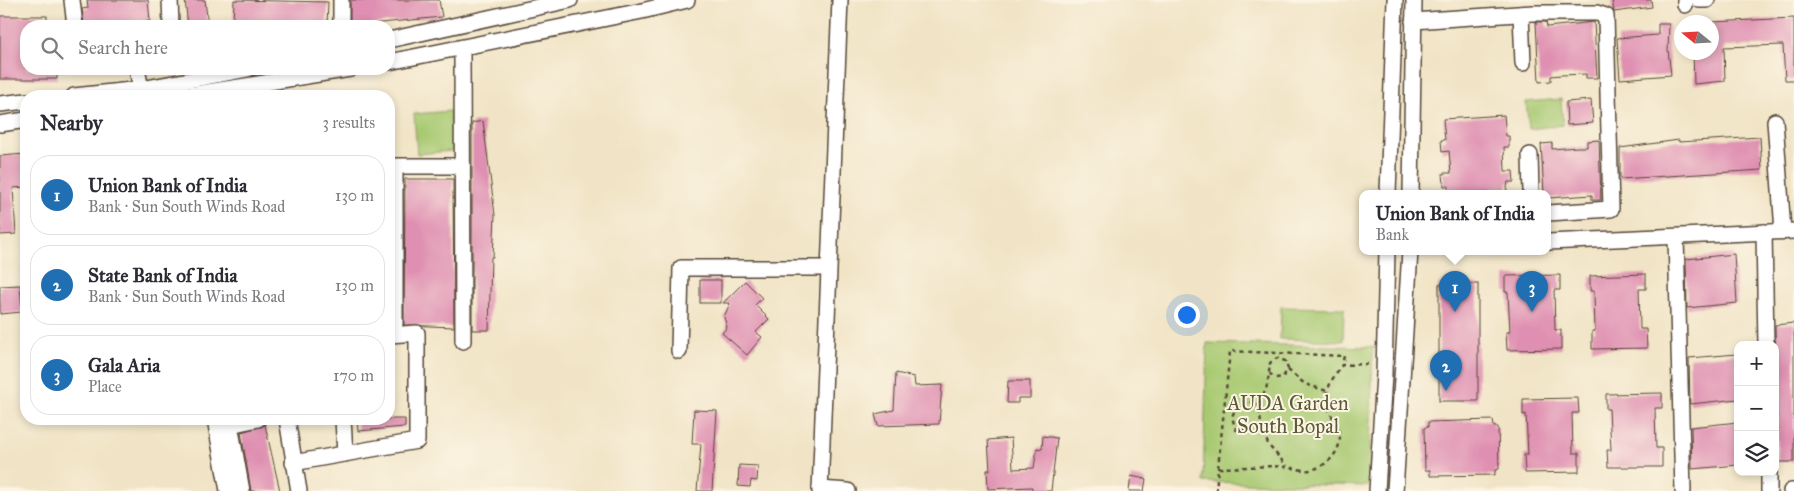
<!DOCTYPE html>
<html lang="en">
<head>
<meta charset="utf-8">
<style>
	body { margin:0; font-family:"IM FELL Great Primer",serif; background:#f2f2f3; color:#2b2b33 }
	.controls { position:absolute; right:15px; bottom:15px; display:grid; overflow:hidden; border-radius:10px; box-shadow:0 2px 8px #0003 }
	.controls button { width:45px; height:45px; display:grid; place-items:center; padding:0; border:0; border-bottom:1px solid #e1e1e2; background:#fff; color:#2b2b33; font:25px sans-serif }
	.compass { position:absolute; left:1674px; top:15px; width:45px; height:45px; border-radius:50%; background:#fff; box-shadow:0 2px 8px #0003; rotate:288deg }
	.you { position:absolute; left:1186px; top:314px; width:18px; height:18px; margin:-12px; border:4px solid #fff; border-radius:50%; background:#1a73e8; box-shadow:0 0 0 8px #1a73e833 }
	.badge { display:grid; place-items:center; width:32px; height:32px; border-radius:50%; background:#1f6fb2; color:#fff; font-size:16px; font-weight:700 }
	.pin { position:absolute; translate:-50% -41px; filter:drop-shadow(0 1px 2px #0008) }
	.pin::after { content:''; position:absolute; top:26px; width:18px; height:15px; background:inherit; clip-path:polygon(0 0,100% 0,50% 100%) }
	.popup { position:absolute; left:1359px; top:190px; width:192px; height:65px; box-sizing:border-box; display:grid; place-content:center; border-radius:10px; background:#fff; filter:drop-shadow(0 1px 4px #0005); font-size:16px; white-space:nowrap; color:#7c7c81 }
	.popup b { font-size:19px; color:#2b2b33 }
	.popup::after { content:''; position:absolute; left:50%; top:100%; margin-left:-10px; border:10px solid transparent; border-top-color:#fff }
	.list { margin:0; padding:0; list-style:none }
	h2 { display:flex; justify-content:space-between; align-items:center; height:65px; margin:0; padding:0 20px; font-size:21px }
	h2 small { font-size:16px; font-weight:400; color:#7c7c81 }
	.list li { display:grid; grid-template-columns:32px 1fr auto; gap:15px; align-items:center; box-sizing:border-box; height:80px; margin:0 10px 10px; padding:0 10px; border:1px solid #e1e1e2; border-radius:20px }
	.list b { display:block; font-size:19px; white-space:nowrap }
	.list p { margin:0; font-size:16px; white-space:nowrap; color:#7c7c81 }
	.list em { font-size:16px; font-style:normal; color:#7c7c81 }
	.icon { flex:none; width:28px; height:28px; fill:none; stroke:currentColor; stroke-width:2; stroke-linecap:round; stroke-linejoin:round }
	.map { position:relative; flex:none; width:1794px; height:491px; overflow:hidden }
	.search { position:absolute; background:#fff; box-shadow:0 2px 8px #0003; left:20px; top:20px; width:375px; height:55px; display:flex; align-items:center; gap:12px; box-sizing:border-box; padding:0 18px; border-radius:20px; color:#7c7c81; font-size:19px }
	.panel { position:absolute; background:#fff; box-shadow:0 2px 8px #0003; left:20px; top:90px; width:375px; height:335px; border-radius:20px }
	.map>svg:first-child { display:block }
	.green { fill:#a8c971; stroke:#727a48 }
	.building { fill:#df8fb1 }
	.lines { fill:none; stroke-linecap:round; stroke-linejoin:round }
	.minor-casing { stroke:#564637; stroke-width:18 }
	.path { stroke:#564637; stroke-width:2.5; stroke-dasharray:4 4; stroke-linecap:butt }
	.minor { stroke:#fff; stroke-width:15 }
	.labels { text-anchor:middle; stroke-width:4; stroke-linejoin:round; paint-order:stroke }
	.park-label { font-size:20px; fill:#5c5a37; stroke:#fcf5e5 }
</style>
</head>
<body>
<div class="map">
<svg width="1794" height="491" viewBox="0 0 1794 491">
	<rect width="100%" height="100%" fill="#fcf5e5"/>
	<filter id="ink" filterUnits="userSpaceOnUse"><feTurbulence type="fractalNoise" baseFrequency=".02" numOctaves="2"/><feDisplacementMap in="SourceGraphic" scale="10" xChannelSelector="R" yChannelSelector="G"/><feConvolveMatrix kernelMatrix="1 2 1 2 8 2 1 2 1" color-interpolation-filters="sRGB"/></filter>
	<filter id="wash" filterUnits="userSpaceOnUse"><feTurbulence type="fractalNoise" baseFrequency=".0096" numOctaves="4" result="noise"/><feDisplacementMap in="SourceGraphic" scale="20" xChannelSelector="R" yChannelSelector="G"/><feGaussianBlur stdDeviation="1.12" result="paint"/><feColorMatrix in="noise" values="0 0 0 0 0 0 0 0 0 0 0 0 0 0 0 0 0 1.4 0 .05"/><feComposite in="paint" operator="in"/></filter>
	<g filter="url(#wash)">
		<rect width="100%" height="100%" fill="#f1e4c6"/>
		<g class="green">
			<path d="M1561,99L1563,125L1529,129L1526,102Z"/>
			<path d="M450,111L453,151L417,154L414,114Z"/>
			<path d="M1281,307L1344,308L1343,341L1280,339Z"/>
			<path d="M1207,343L1373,347L1369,486L1203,482Z"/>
		</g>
		<g id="blocks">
			<g class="building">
				<path d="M87,0H148L150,21L141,22V26H88V24H84L82,9L88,8Z"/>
				<path d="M185,0H205L208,26H188Z"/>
				<path d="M234,0L328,2L327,26H308L303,25V22H233Z"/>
				<path d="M350,0H439L442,17L350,26Z"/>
				<path d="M1612,0H1651L1652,7L1614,12Z"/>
				<path d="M0,16H47V26H26V69H57V79H0Z"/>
				<path d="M1794,18V80H1785L1783,45L1724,47L1725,81L1694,84L1693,52H1712V22Z"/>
				<path d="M1536,22H1546L1547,27L1594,22L1597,78H1586V74L1561,75L1551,76V81L1539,82Z"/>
				<path d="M1658,24H1669L1668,50L1671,75L1620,79L1617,38L1658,35Z"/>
				<path d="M1591,100L1593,123L1567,125L1566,102Z"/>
				<path d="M1504,115L1506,136H1509V147H1504L1505,171H1513L1514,182H1508L1506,193H1448V186H1444L1443,173H1451L1449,151L1442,152L1441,140H1445L1443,119Z"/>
				<path d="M483,121L495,215L493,257H491L489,330H472V123Z"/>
				<path d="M1760,137L1762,170L1620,179V148L1679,140V142Z"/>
				<path d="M1599,140L1601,200H1592V195L1548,198V193H1544L1541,144L1552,143V149L1578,147H1587V141Z"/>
				<path d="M25,154L26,187L13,188L16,234L0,235V156Z"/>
				<path d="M405,179H453L454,327L404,325Z"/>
				<path d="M1734,254L1737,303L1687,308L1686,259Z"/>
				<path d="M1646,274V289H1639L1640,329H1646L1647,348L1592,349V331H1595L1594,291H1590V276Z"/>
				<path d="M1560,275V290H1554L1555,330H1561V349L1507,350L1506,332H1510L1508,292H1505V276Z"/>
				<rect x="700" y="280" width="21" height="23"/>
				<path d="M745,281L762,298L755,305L769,319L756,332L762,337L747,355L722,333L727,327L724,317L730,303H723Z"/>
				<rect x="1439" y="284" width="39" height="117"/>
				<path d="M20,285L22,312L0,314V286Z"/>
				<path d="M1794,323V462H1778L1775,325Z"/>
				<path d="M1737,354L1738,399L1690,404L1689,358Z"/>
				<path d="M896,373L914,377L915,386L942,385L939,424L878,426L875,414L894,410Z"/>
				<path d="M1008,381H1030V398H1018V403H1007Z"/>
				<path d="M1662,393V408H1655L1656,448H1662V467H1608L1607,450H1611L1609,409H1606V394Z"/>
				<path d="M1578,398L1579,413H1572L1573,453H1579V472L1525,473L1524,455H1528L1526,414L1523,415V399Z"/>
				<path d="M694,410L717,411L712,491H697L701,444H692Z"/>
				<path d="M357,419H405V427L358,431Z"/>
				<path d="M1493,420L1494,427H1498L1499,469L1495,470V475L1430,476V470H1425L1424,428L1428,427V422Z"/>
				<path d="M1738,422V465L1692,469L1691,427Z"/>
				<path d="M265,425L280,491H251L241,432Z"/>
				<path d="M1043,436L1057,438L1051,491H1032V487L988,489L987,470H990L988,440L1011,438L1013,469L1034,468L1037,448L1042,449Z"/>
				<path d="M739,465L758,466L757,481L751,480L750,487L738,486Z"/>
				<path d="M1131,476L1146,479L1144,491H1129Z"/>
			</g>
		</g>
	</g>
	<g filter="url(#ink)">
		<use href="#blocks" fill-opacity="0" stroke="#564637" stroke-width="1"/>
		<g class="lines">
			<defs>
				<g id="minor">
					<path d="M72,0L75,26"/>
					<path d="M170,0L171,26"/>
					<path d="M1685,0V5"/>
					<path d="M1699,0H1707"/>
					<path d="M1521,14L1523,63"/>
					<path d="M1413,21L1532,13H1597L1606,16L1611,209L1548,213"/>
					<path d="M341,26V0"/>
					<path d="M389,40L570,0"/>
					<path d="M462,48L463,341"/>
					<path d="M389,62L642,11L687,0"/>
					<path d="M137,69L141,89"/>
					<path d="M74,96L141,89L248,69"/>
					<path d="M183,96L350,69"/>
					<path d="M0,104L26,101"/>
					<path d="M1775,121L1783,231"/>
					<path d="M0,124L26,120"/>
					<path d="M1530,155L1531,193"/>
					<path d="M1388,193L1395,0"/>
					<path d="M1411,193L1414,0"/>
					<path d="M1764,232L1766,345"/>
					<path d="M1676,238L1683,491"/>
					<path d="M1548,242L1794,231"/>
					<path d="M395,324V166H462"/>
					<path d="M679,351L681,268H828"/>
					<path d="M215,419L228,491"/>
					<path d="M229,419L242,491"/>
					<path d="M287,419L299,491"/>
					<path d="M343,419L345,454"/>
					<path d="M230,425L258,419"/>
					<path d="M293,463L417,441V333L389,335"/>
					<path d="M1769,472V491"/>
					<path d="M820,489L848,491"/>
					<path d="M820,491L840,0"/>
					<path d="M1377,491L1384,374L1387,251"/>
					<path d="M1395,491L1410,251"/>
					<path d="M1791,491H1794"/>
				</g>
			</defs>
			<use href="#minor" class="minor-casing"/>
			<g class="path">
				<path d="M1288,370L1305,384L1327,391"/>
				<path d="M1258,402C1269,390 1268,378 1270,363L1277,358L1285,361L1288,369L1283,377L1275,378L1268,372"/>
				<path d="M1262,430L1258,402C1245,400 1236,405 1232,417L1236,430H1262L1269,446L1287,466"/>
				<path d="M1218,468L1230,351L1344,356L1342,365"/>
				<path d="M1216,491L1218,468C1240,468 1265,465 1287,467C1295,468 1302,471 1310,470C1327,467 1344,450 1339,431C1336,419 1327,414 1327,399C1327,385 1334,376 1342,365L1370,364"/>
			</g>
			<use href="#minor" class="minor"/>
		</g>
	</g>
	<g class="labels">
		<g class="park-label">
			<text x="1288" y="410">AUDA Garden<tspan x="1288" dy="23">South Bopal</tspan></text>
		</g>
	</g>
</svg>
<div class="controls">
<button>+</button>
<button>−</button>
<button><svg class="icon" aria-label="layers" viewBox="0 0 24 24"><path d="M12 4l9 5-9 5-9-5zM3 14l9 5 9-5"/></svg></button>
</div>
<svg class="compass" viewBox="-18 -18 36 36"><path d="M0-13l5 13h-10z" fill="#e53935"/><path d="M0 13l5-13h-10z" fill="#7c7c81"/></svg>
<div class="you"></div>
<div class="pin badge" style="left:1455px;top:312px">1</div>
<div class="popup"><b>Union Bank of India</b>Bank</div>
<div class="pin badge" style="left:1446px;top:391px">2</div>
<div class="pin badge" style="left:1532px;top:312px">3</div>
<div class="search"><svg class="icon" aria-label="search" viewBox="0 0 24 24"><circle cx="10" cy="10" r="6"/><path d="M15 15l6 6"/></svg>Search here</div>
<section class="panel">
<h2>Nearby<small>3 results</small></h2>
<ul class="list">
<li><span class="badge">1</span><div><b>Union Bank of India</b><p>Bank · Sun South Winds Road</p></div><em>130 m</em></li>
<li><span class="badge">2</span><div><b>State Bank of India</b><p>Bank · Sun South Winds Road</p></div><em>130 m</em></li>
<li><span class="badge">3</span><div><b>Gala Aria</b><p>Place</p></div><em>170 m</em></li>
</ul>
</section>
</div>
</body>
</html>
